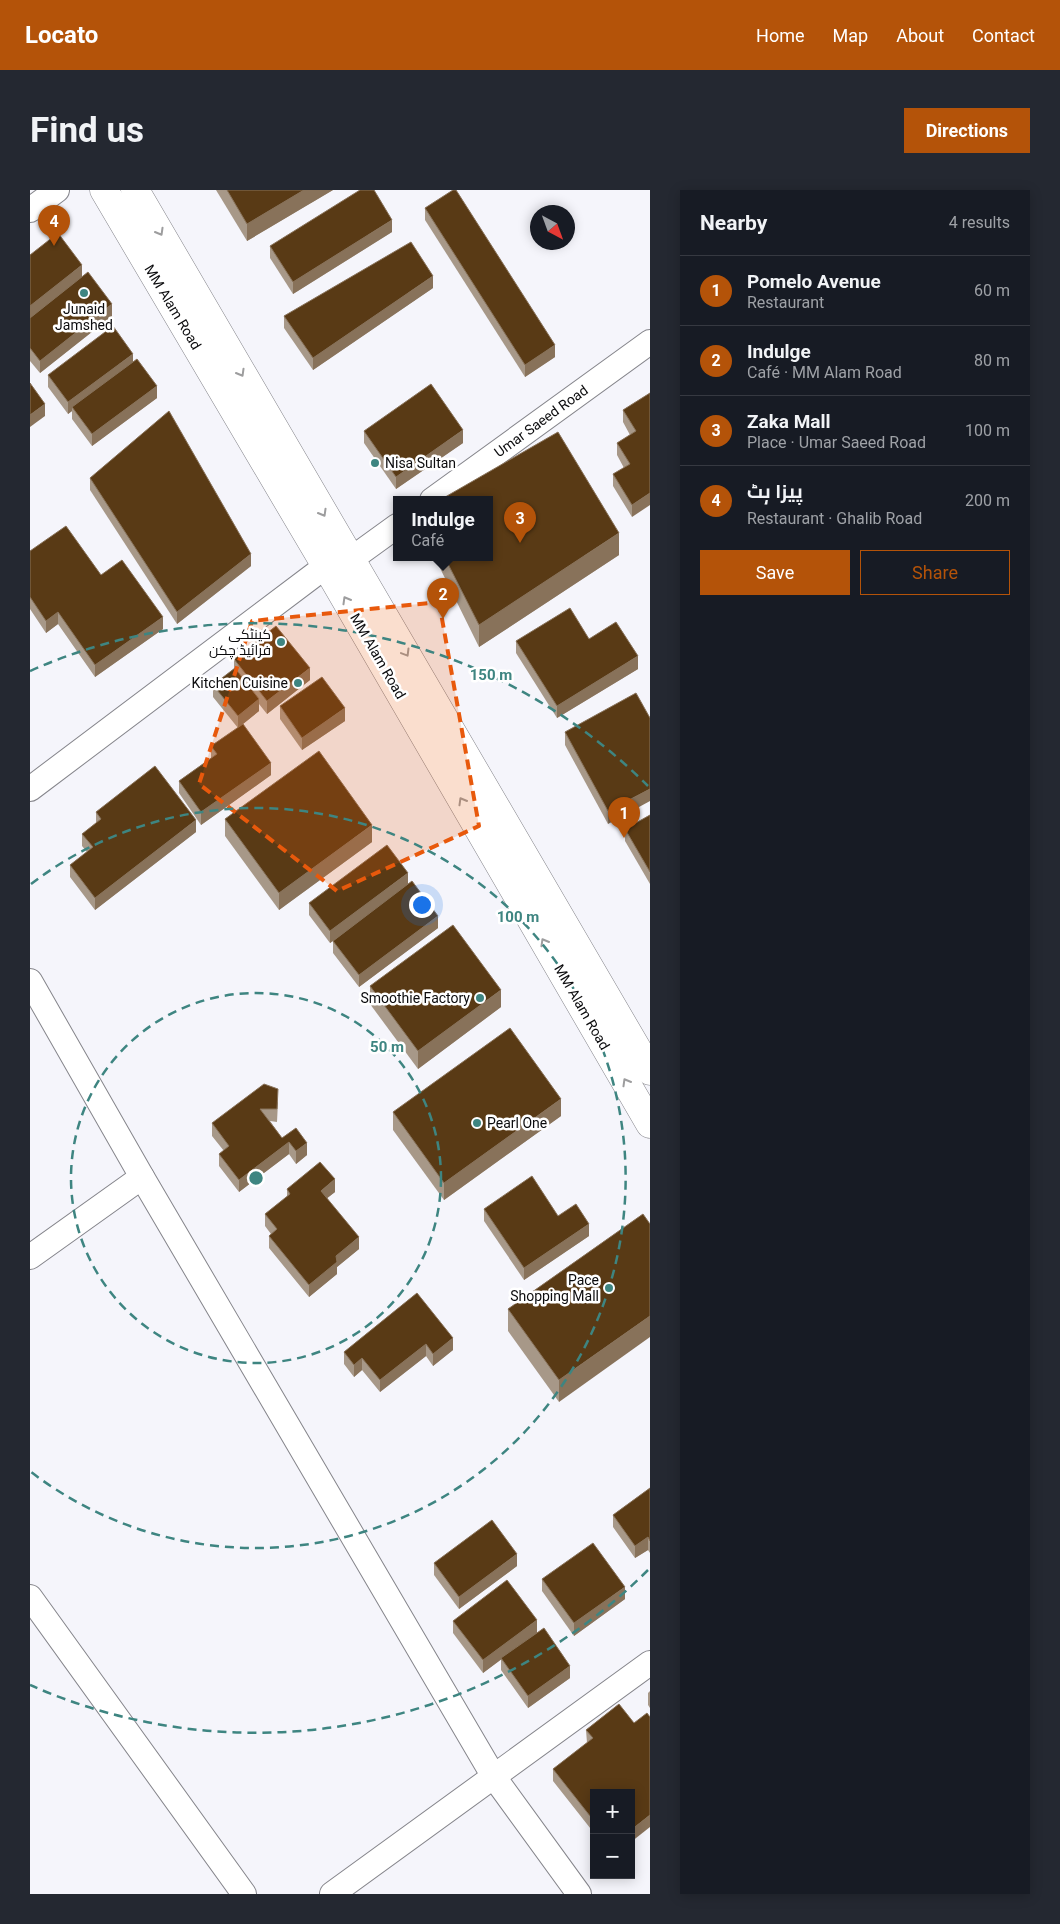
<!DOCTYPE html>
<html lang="en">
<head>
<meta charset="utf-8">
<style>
	body { margin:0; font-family:Roboto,Cairo,sans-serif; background:#242831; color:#f1f3f6 }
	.controls { position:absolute; right:15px; bottom:15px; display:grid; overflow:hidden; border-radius:0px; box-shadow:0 2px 12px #0003 }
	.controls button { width:45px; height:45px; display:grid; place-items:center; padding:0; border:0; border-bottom:1px solid #363941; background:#171b24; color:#f1f3f6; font:25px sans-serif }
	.compass { position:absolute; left:500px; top:15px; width:45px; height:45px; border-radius:50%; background:#171b24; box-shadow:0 2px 12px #0003; rotate:139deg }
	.you { position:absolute; left:391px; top:714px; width:18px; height:18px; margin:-12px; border:4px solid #fff; border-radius:50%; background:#1a73e8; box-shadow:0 0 0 8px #1a73e833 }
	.badge { display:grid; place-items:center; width:32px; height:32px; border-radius:50%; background:#b45309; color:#fff; font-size:16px; font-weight:700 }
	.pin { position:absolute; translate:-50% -41px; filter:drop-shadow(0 1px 2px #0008) }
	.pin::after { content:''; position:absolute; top:26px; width:18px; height:15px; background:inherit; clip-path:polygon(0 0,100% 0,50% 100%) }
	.popup { position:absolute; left:363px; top:306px; width:100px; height:65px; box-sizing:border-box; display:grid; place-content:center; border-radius:0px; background:#171b24; filter:drop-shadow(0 1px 4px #0005); font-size:16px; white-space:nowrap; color:#9ea1a6 }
	.popup b { font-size:19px; color:#f1f3f6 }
	.popup::after { content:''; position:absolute; left:50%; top:100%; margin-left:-10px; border:10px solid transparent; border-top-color:#171b24 }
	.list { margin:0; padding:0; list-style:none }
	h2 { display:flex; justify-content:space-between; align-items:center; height:65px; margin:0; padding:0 20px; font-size:21px }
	h2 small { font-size:16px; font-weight:400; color:#9ea1a6 }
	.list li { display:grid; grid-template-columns:32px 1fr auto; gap:15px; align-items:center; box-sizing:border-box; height:70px; padding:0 20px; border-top:1px solid #363941 }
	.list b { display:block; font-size:19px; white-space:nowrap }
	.list p { margin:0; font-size:16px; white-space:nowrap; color:#9ea1a6 }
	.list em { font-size:16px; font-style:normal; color:#9ea1a6 }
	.actions { display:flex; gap:10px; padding:15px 20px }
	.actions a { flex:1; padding:11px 0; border:1px solid #b45309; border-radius:0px; text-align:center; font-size:18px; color:#b45309 }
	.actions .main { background:#b45309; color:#fff }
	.map { position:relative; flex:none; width:620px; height:1704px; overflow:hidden; border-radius:0px }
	header { display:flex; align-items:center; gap:30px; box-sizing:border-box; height:70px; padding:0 25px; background:#b45309; color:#fff }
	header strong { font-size:24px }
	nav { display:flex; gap:28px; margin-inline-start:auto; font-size:18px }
	.intro { display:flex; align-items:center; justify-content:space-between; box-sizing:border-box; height:120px; padding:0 30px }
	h1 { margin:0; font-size:35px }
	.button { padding:12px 22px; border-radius:0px; background:#b45309; color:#fff; font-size:18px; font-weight:700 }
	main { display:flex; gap:30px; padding:0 30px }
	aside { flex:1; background:#171b24; border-radius:0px; box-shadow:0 2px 12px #0003 }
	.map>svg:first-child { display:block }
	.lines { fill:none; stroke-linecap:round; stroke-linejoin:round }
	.street-casing { stroke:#85858b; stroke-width:26 }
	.secondary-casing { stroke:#85858b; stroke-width:29 }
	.street { stroke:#fff; stroke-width:24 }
	.secondary { stroke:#fff; stroke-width:28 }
	.wall { fill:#a79888 }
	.shaded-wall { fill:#88725a }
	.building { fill:#593a15; stroke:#88725a }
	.oneway { stroke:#9d9d9e }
	.marked { fill:#e8590c; fill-opacity:0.2; stroke:#e8590c; stroke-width:4; stroke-dasharray:10 6; stroke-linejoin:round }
	.ring { fill:none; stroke:#3e8581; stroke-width:2.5; stroke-dasharray:9 6 }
	.poi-dot { fill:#3e8581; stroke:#fff; stroke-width:2 }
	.labels { text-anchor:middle; stroke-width:5; stroke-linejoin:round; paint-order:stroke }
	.street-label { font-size:14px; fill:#0b0b0d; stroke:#fff }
	.poi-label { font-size:14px; fill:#0b0b0d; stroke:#fff; text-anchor:end }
	.centre { fill:#3e8581; stroke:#fff; stroke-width:2.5 }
	.ring-label { font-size:15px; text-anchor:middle; font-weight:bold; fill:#3e8581; stroke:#fff; stroke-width:5; stroke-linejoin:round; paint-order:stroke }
</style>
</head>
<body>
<header>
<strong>Locato</strong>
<nav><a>Home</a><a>Map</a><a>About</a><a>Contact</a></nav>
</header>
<div class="intro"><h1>Find us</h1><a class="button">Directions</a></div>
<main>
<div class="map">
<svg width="620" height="1704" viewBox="0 0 620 1704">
	<rect width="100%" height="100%" fill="#f5f5fb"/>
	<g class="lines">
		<defs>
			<g id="street">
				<path d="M0,20L27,0"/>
				<path d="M402,310L620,152"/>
				<path d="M320,370L367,336"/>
				<path d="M0,599L296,376"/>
				<path d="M0,791L112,987L464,1587L549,1704"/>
				<path d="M0,1067L112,987"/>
				<path d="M0,1407L214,1704"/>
				<path d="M302,1704L620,1473"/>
			</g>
			<g id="secondary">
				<path d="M74,0L296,376L620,934"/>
				<path d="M105,0L620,881"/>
			</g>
		</defs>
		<use href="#street" class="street-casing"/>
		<use href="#secondary" class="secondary-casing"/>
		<use href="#street" class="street"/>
		<use href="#secondary" class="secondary"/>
	</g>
	<g class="wall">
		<path d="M186,0H303L217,51Z"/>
		<path d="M395,18L525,167L495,187L395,30Z"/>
		<path d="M362,42L263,104L240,68V56Z"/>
		<path d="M0,65L52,87L82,126L10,183L0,171Z"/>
		<path d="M403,98L283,180L254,138V126Z"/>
		<path d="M103,172L127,208L62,256L42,229V221L38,224L18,197V185Z"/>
		<path d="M620,203L602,327L583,296V284L594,278L587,265V253L600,245L593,232V220Z"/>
		<path d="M334,241L433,253L366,299L334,253Z"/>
		<path d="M60,288L221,376L147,434L60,300Z"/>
		<path d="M0,361L71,385L133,439L65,487L28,434L16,443L0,419Z"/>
		<path d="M589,365L449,457L405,368H459Z"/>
		<path d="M559,449L608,479L527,528L486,463V451Z"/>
		<path d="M204,469L280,490L237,524L229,514V521L213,534L241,585L171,635L149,603V591L181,568V556L208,538L183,507V495L204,479Z"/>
		<path d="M250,516L315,531L272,560L250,529Z"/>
		<path d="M620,528L578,634L535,555V542Z"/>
		<path d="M66,622L166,642L65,720L40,687V675L57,662L52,656V644L66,634Z"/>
		<path d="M620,625V694L595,651V639Z"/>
		<path d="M195,629L342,652L249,720L195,646Z"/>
		<path d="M378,694L408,738L329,797L303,763V751L300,753L279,725V713Z"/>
		<path d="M340,796L471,817L388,879L340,814Z"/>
		<path d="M248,912L247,932L240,931L252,948L266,938L277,965L266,974L259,964L209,1002L189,976V964L194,961L182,946V933Z"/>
		<path d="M363,922L531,926L414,1010L363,940Z"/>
		<path d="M257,999L305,1002L297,1008L329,1059L307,1077V1084L279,1107L239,1058V1046L241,1044L235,1036V1024L257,1007Z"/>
		<path d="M454,1019L528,1026L559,1046L494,1090L454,1031Z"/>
		<path d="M613,1024L529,1212L478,1141V1119Z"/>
		<path d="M387,1103L423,1160L403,1176L396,1166L350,1202L332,1180L324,1187L314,1174V1162Z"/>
		<path d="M620,1298V1363L618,1360L605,1368L583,1337V1325Z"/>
		<path d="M404,1373L487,1376L429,1419L404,1385Z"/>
		<path d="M512,1389L595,1409L544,1446L512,1401Z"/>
		<path d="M423,1431L507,1442L540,1488L498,1518L471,1480V1469L453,1483L423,1443Z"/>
		<path d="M620,1501V1518L618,1515V1503Z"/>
		<path d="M589,1514L564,1603V1643L523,1591V1579L557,1553L556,1540Z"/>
	</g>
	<g class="shaded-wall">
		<path d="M274,0H303L217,51V34Z"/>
		<path d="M362,30V42L263,104V92Z"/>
		<path d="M52,75V87L0,128V116Z"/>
		<path d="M403,86V98L283,180V168Z"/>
		<path d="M82,114V126L10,183V171Z"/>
		<path d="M525,155V167L495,187V175Z"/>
		<path d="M103,164V176L42,217V221L38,224V212Z"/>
		<path d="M127,196V208L62,256V244Z"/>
		<path d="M15,214V226L0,237V225Z"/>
		<path d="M433,240V253L366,299V287Z"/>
		<path d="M620,303V315L602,327V315Z"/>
		<path d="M589,343V365L449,457V435Z"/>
		<path d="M221,364V376L147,434V422Z"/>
		<path d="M28,422V434L16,443V431Z"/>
		<path d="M133,427V439L65,487V475Z"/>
		<path d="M608,466V479L527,528V516Z"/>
		<path d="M280,478V490L237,524V511Z"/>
		<path d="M229,509V521L208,538V526Z"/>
		<path d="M315,518V531L272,560V548Z"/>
		<path d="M241,573V585L171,635V622Z"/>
		<path d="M620,599V611L578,634V621Z"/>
		<path d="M166,630V642L65,720V708Z"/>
		<path d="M342,635V652L249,720V703Z"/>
		<path d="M378,683V695L300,753V741Z"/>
		<path d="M408,726V738L329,797V785Z"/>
		<path d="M471,800V817L388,879V861Z"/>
		<path d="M531,909V926L414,1010V993Z"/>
		<path d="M259,952V964L209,1002V990Z"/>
		<path d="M277,953V965L266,974V961Z"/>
		<path d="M305,989V1002L291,1013V1001Z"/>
		<path d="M559,1034V1046L494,1090V1078Z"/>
		<path d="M329,1047V1059L307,1077V1084L279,1107V1095L306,1066Z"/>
		<path d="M620,1126V1147L529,1212V1190Z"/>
		<path d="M423,1148V1160L403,1176V1164Z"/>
		<path d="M396,1154V1166L350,1202V1190Z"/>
		<path d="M332,1168V1180L324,1187V1175Z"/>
		<path d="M618,1347V1360L605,1368V1356Z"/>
		<path d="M487,1364V1376L429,1419V1407Z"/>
		<path d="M595,1397V1409L544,1446V1433Z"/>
		<path d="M507,1430V1443L453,1483V1470Z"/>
		<path d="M540,1476V1488L498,1518V1506Z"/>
		<path d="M620,1625V1637L601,1652V1640Z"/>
	</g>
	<g class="building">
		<path d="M197,0H274L217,34Z"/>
		<path d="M330,0H344L362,30L263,92L240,56Z"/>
		<path d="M423,0H426L525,155L495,175L395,18Z"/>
		<path d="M28,43L52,75L0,116V65Z"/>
		<path d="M381,52L403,86L283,168L254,126Z"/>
		<path d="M58,82L82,114L10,171L0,158V128Z"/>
		<path d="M83,136L103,164L38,212L18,185Z"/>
		<path d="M107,169L127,196L62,244L42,217Z"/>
		<path d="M0,193L15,214L0,225Z"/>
		<path d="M401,194L433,240L366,287L334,241Z"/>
		<path d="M620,203V303L602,315L583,284L600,274L587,253L606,241L593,220Z"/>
		<path d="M139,221L221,364L147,422L60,288Z"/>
		<path d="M528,242L589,343L449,435L415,368H459V310H410Z"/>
		<path d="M36,336L71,385L92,370L133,427L65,475L28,422L16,431L0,407V361Z"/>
		<path d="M540,418L559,449L586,432L608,466L527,516L486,451Z"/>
		<path d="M246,436L280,478L237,511L204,469Z"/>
		<path d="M205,478L229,509L208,526L183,495Z"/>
		<path d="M292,487L315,518L272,548L250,516Z"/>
		<path d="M606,503L620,528V599L578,621L535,542Z"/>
		<path d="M213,534L241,573L171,622L149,591L187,564L181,556Z"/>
		<path d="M289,561L342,635L249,703L195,629Z"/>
		<path d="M125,576L166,630L65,708L40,675L63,657L52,644L71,629L66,622Z"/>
		<path d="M620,625V682L595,639Z"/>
		<path d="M357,655L378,683L300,741L279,713Z"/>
		<path d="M382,691L408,726L329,785L303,751Z"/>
		<path d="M423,735L471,800L388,861L340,796Z"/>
		<path d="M480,838L531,909L414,993L363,922Z"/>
		<path d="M234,894L248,899L247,919H230L252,948L266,938L277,953L266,961L259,952L209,990L189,964L199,956L182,933Z"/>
		<path d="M290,972L305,989L291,1001L329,1047L306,1066L307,1072L279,1095L239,1046L247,1039L235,1024L260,1004L257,999Z"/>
		<path d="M502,986L528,1026L546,1014L559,1034L494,1078L454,1019Z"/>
		<path d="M613,1024L620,1034V1126L529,1190L478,1119Z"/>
		<path d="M387,1103L423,1148L403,1164L396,1154L350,1190L332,1168L324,1175L314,1162Z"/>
		<path d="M620,1298V1351L618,1347L605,1356L583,1325Z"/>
		<path d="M462,1330L487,1364L429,1407L404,1373Z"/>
		<path d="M563,1353L595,1397L544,1433L512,1389Z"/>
		<path d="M477,1390L507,1430L453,1470L423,1431Z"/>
		<path d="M514,1438L540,1476L498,1506L471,1468Z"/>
		<path d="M589,1514L604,1533L617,1523L620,1527V1625L601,1640V1603H564V1631L523,1579L563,1548L556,1540Z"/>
	</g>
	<defs><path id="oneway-chevron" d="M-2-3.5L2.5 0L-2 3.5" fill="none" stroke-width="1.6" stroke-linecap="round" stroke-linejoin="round" transform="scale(1.25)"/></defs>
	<g class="oneway">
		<use href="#oneway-chevron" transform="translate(130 42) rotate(60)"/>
		<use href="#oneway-chevron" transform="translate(211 183) rotate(60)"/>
		<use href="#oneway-chevron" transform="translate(293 323) rotate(60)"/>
		<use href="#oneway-chevron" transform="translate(316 410) rotate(-120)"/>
		<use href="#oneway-chevron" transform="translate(376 463) rotate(59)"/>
		<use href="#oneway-chevron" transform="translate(432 611) rotate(-120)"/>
		<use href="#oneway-chevron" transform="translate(514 752) rotate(-120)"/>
		<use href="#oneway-chevron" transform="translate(596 892) rotate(-120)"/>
	</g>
	<path class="marked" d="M409,412L449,636L307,701L169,594L222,431Z"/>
	<g class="ring">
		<circle cx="226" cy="988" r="185"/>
		<path d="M1 694A370 370 0 1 1 1 1282"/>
		<path d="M618 1380A555 555 0 0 1 0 1495M0 481A555 555 0 0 1 618 596"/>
	</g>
	<g class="poi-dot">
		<circle cx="54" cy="103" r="5"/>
		<circle cx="345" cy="273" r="5"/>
		<circle cx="251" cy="452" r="5"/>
		<circle cx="268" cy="493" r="5"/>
		<circle cx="450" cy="808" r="5"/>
		<circle cx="447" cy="933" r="5"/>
		<circle cx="579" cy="1098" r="5"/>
	</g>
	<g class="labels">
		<g class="street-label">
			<text transform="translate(143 117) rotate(59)" y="5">MM Alam Road</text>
			<text transform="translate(511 231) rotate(-36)" y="5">Umar Saeed Road</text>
			<text transform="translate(348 466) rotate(60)" y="5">MM Alam Road</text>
			<text transform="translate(552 817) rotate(60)" y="5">MM Alam Road</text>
		</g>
		<g class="poi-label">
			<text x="54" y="124" text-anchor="middle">Junaid<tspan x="54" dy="16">Jamshed</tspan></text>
			<text x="355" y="278" text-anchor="start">Nisa Sultan</text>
			<text x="241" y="449">کینٹکی<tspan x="241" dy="16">فرائیڈ چکن</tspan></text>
			<text x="258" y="498">Kitchen Cuisine</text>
			<text x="440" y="813">Smoothie Factory</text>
			<text x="457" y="938" text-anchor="start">Pearl One</text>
			<text x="569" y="1095">Pace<tspan x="569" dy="16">Shopping Mall</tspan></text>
		</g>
	</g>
	<circle cx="226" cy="988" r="8" class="centre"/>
	<g class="ring-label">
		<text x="461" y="490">150 m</text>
		<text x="488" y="732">100 m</text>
		<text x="357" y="862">50 m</text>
	</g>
</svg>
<div class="controls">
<button>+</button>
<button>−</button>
</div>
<svg class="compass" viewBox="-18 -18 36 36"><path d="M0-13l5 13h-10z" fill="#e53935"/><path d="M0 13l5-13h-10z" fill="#9ea1a6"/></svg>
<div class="you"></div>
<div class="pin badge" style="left:594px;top:648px">1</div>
<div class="pin badge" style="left:413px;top:429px">2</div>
<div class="popup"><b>Indulge</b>Café</div>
<div class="pin badge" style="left:490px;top:353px">3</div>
<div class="pin badge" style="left:24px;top:56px">4</div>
</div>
<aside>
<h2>Nearby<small>4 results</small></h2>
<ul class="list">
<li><span class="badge">1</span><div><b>Pomelo Avenue</b><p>Restaurant</p></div><em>60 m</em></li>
<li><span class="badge">2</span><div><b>Indulge</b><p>Café · MM Alam Road</p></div><em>80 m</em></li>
<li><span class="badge">3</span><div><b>Zaka Mall</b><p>Place · Umar Saeed Road</p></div><em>100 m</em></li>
<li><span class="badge">4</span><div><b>پیزا ہٹ</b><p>Restaurant · Ghalib Road</p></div><em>200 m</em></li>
</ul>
<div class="actions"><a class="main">Save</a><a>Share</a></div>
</aside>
</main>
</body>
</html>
